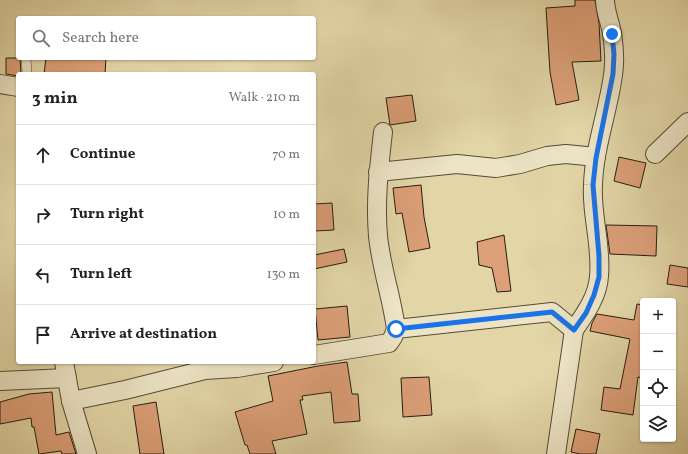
<!DOCTYPE html>
<html lang="en">
<head>
<meta charset="utf-8">
<style>
	body { margin:0; font-family:Vollkorn,serif; background:#f2f2f2; color:#222 }
	.controls { position:absolute; right:12px; bottom:12px; display:grid; overflow:hidden; border-radius:4px; box-shadow:0 1px 3px #0004 }
	.controls button { width:36px; height:36px; display:grid; place-items:center; padding:0; border:0; border-bottom:1px solid #e0e0e0; background:#fff; color:#222; font:20px sans-serif }
	.stop { position:absolute; width:12px; height:12px; margin:-9px; border:3px solid #1a73e8; border-radius:50%; background:#fff }
	.stop.end { background:#1a73e8; border-color:#fff; box-shadow:0 1px 4px #0008 }
	.list { margin:0; padding:0; list-style:none }
	h2 { display:flex; justify-content:space-between; align-items:center; height:52px; margin:0; padding:0 16px; font-size:17px }
	h2 small { font-size:13px; font-weight:400; color:#767676 }
	.list li { display:grid; grid-template-columns:26px 1fr auto; gap:12px; align-items:center; box-sizing:border-box; height:60px; padding:0 16px; border-top:1px solid #e0e0e0 }
	.list b { display:block; font-size:15px; white-space:nowrap }
	.list em { font-size:13px; font-style:normal; color:#767676 }
	.icon { flex:none; width:22px; height:22px; fill:none; stroke:currentColor; stroke-width:2; stroke-linecap:round; stroke-linejoin:round }
	.map { position:relative; flex:none; width:688px; height:454px; overflow:hidden }
	.search { position:absolute; background:#fff; box-shadow:0 1px 3px #0004; left:16px; top:16px; width:300px; height:44px; display:flex; align-items:center; gap:10px; box-sizing:border-box; padding:0 14px; border-radius:4px; color:#767676; font-size:15px }
	.panel { position:absolute; background:#fff; box-shadow:0 1px 3px #0004; left:16px; top:72px; width:300px; height:292px; border-radius:4px }
	.map>svg:first-child { display:block }
	.building { fill:#dc9f77; stroke:#261d12 }
	.lines { fill:none; stroke-linecap:round; stroke-linejoin:round }
	.service-casing { stroke:#554b37; stroke-width:10 }
	.minor-casing { stroke:#554b37; stroke-width:20 }
	.service { stroke:#ece4c5; stroke-width:9 }
	.minor { stroke:#ece4c5; stroke-width:18 }
	.route { stroke:#1a73e8; stroke-width:5 }
</style>
</head>
<body>
<div class="map">
<svg width="688" height="454" viewBox="0 0 688 454">
	<rect width="100%" height="100%" fill="#e2d5a6"/>
	<filter id="stains"><feTurbulence type="fractalNoise" baseFrequency=".005" numOctaves="4"/><feColorMatrix values="0 0 0 0 .2 0 0 0 0 .09 0 0 0 0 .02 0 0 0 .5 -.17"/></filter>
	<radialGradient id="worn" r=".72"><stop offset=".6" stop-color="#630" stop-opacity="0"/><stop offset="1" stop-color="#630" stop-opacity=".3"/></radialGradient>
	<g class="building">
		<path d="M575,0H595L599,23L601,61L572,62L579,100L556,105L550,72L546,8L575,6Z"/>
		<path d="M6,58H20L21,74H18V76L6,74Z"/>
		<path d="M46,58H106L105,74H44Z"/>
		<path d="M412,95L416,121L390,125L386,98Z"/>
		<path d="M619,157L646,163L640,188L614,181Z"/>
		<path d="M421,185L424,217L430,248L409,252L402,213L396,214L393,188Z"/>
		<path d="M332,203L334,230L314,231V204Z"/>
		<path d="M606,225L657,226L656,256L610,254Z"/>
		<path d="M504,235L511,291L497,292L492,268L479,265L477,242Z"/>
		<path d="M344,249L347,262L314,269V255Z"/>
		<path d="M670,265L688,268V287L667,284Z"/>
		<path d="M637,304L643,305V370L642,378L638,377L633,415L601,410L604,387L620,389L630,339L590,331L592,323L597,314L634,320Z"/>
		<path d="M347,306L350,337L318,340L315,309Z"/>
		<path d="M347,362L352,394H358L360,421L334,423L331,392L302,396L303,400H300L307,434L272,441L276,454H250L247,445H245L235,412L273,401L268,376L318,366Z"/>
		<path d="M429,377L432,415L403,417L401,378Z"/>
		<path d="M52,392L56,435L69,432L76,454H62L61,451L39,454L34,427H32L31,418L0,424V402L29,394Z"/>
		<path d="M156,402L164,454H140L133,406Z"/>
		<path d="M576,429L600,434L596,454H580L571,452Z"/>
	</g>
	<g class="lines">
		<defs>
			<path id="service" d="M26,58L27,74"/>
			<g id="minor">
				<path d="M0,84L18,87"/>
				<path d="M655,154L688,122"/>
				<path d="M378,172L457,164L496,168L520,164L547,156L566,154L596,157"/>
				<path d="M396,329L552,312L574,330"/>
				<path d="M314,355L389,343L393,337L396,329C392,298 381,267 378,236C375,201 379,167 383,132"/>
				<path d="M64,362L71,401L87,454"/>
				<path d="M0,381L67,378"/>
				<path d="M71,401L125,390L205,370L237,368L274,362"/>
				<path d="M556,454L574,330C585,314 598,296 599,276C602,245 591,215 593,185C594,148 608,112 613,75C615,62 614,46 612,33C610,22 605,11 605,0"/>
			</g>
		</defs>
		<use href="#service" class="service-casing"/>
		<use href="#minor" class="minor-casing"/>
		<use href="#service" class="service"/>
		<use href="#minor" class="minor"/>
	</g>
	<g class="lines">
		<path class="route" d="M396,329L552,312L574,330L586,313L594,295L599,277V256L593,185L596,158L613,74L614,54L612,34"/>
	</g>
	<rect width="100%" height="100%" filter="url(#stains)"/>
	<rect width="100%" height="100%" fill="url(#worn)"/>
</svg>
<div class="controls">
<button>+</button>
<button>−</button>
<button><svg class="icon" aria-label="locate" viewBox="0 0 24 24"><circle cx="12" cy="12" r="6"/><path d="M12 2v4M12 18v4M2 12h4M18 12h4"/></svg></button>
<button><svg class="icon" aria-label="layers" viewBox="0 0 24 24"><path d="M12 4l9 5-9 5-9-5zM3 14l9 5 9-5"/></svg></button>
</div>
<div class="stop" style="left:396px;top:329px"></div>
<div class="stop end" style="left:612px;top:34px"></div>
<div class="search"><svg class="icon" aria-label="search" viewBox="0 0 24 24"><circle cx="10" cy="10" r="6"/><path d="M15 15l6 6"/></svg>Search here</div>
<section class="panel">
<h2>3 min<small>Walk · 210 m</small></h2>
<ul class="list">
<li><svg class="icon" aria-label="ahead" viewBox="0 0 24 24"><path d="M12 20V5M6 11l6-6 6 6"/></svg><div><b>Continue</b></div><em>70 m</em></li>
<li><svg class="icon" aria-label="right" viewBox="0 0 24 24"><path d="M7 20v-9h11M14 6l5 5-5 5"/></svg><div><b>Turn right</b></div><em>10 m</em></li>
<li><svg class="icon" aria-label="left" viewBox="0 0 24 24"><path d="M17 20v-9H6M10 6l-5 5 5 5"/></svg><div><b>Turn left</b></div><em>130 m</em></li>
<li><svg class="icon" aria-label="arrive" viewBox="0 0 24 24"><path d="M6 21V4h12l-3 4 3 4H6"/></svg><div><b>Arrive at destination</b></div></li>
</ul>
</section>
</div>
</body>
</html>
